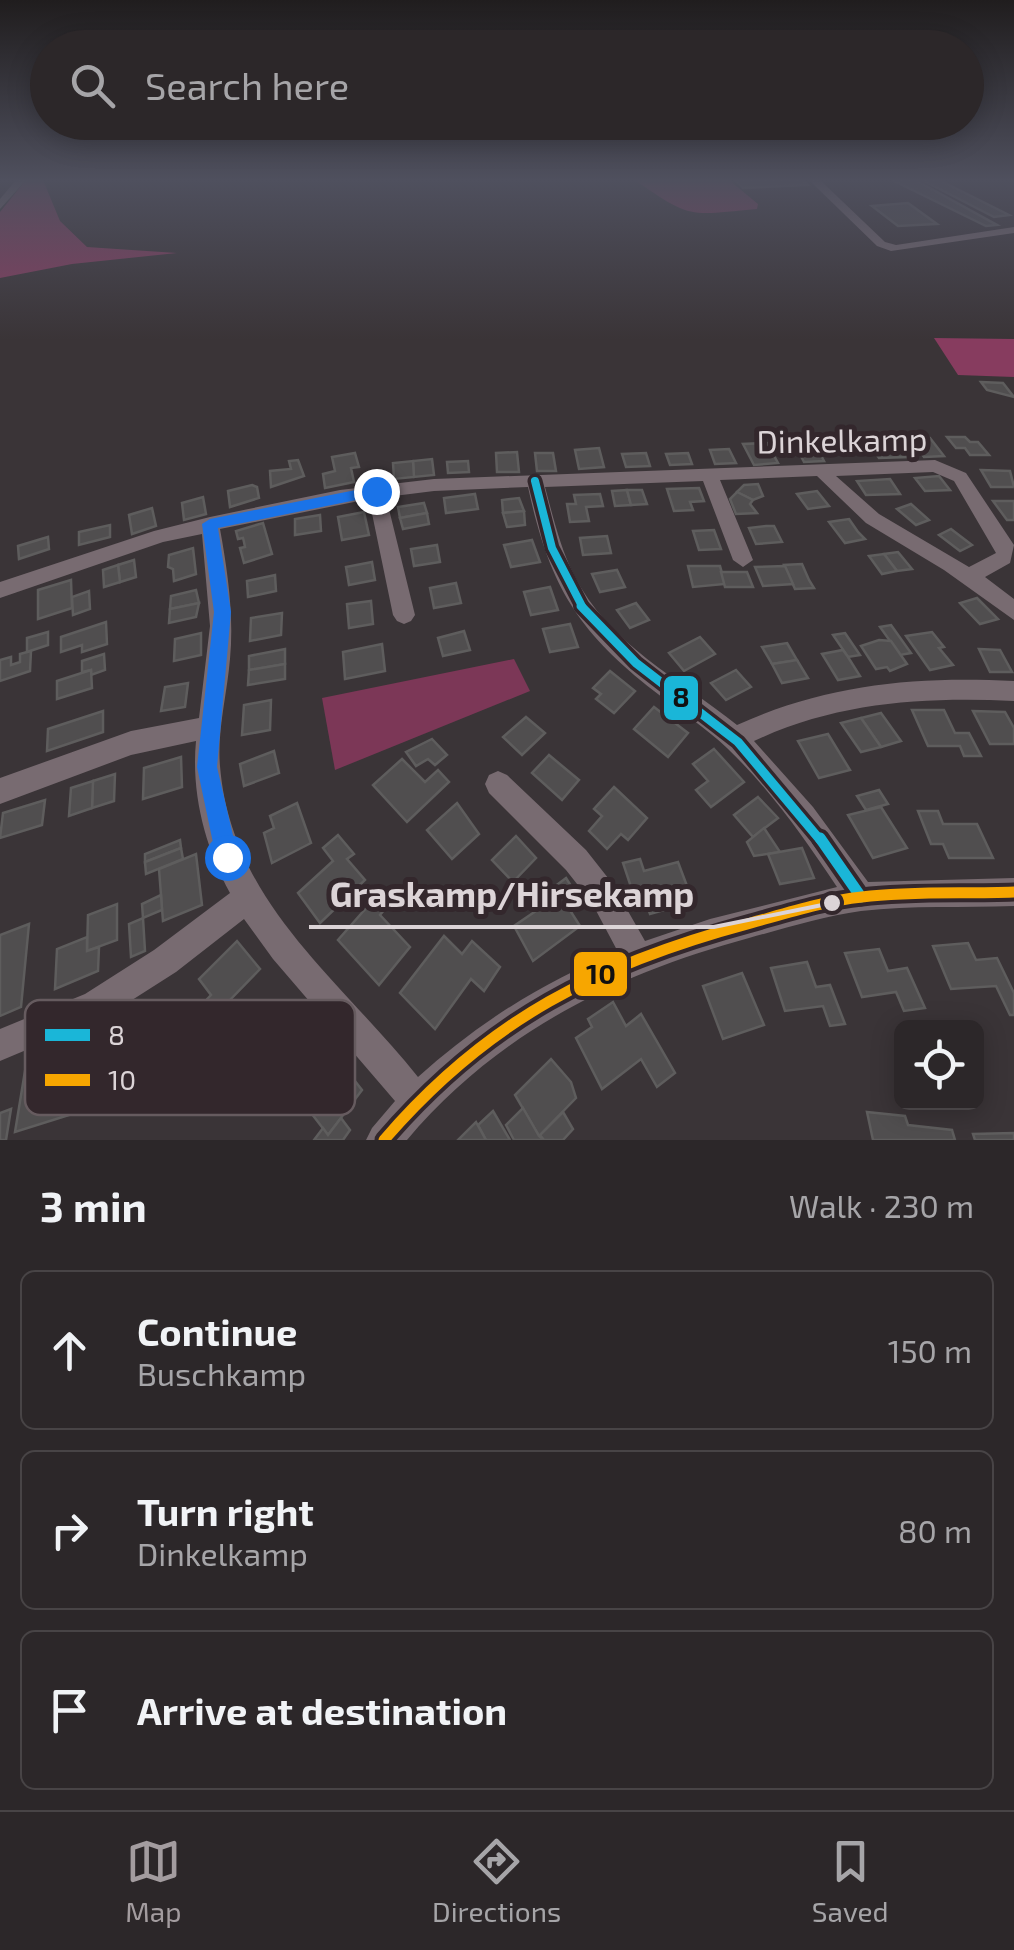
<!DOCTYPE html>
<html lang="en">
<head>
<meta charset="utf-8">
<style>
	body { margin:0; font-family:"Exo 2",sans-serif; background:#342f31; color:#f1f3f6 }
	.controls { position:absolute; right:30px; bottom:30px; display:grid; overflow:hidden; border-radius:15px; box-shadow:0 5px 25px #0003 }
	.controls button { width:90px; height:90px; display:grid; place-items:center; padding:0; border:0; border-bottom:2px solid #484446; background:#2c2729; color:#f1f3f6; font:50px sans-serif }
	.stop { position:absolute; width:30px; height:30px; margin:-22px; border:8px solid #1a73e8; border-radius:50%; background:#fff }
	.stop.end { background:#1a73e8; border-color:#fff; box-shadow:0 2px 10px #0008 }
	.list { margin:0; padding:0; list-style:none }
	h2 { display:flex; justify-content:space-between; align-items:center; height:130px; margin:0; padding:0 40px; font-size:42px }
	h2 small { font-size:32px; font-weight:400; color:#a6a5a8 }
	.list li { display:grid; grid-template-columns:65px 1fr auto; gap:30px; align-items:center; box-sizing:border-box; height:160px; margin:0 20px 20px; padding:0 20px; border:2px solid #484446; border-radius:15px }
	.list b { display:block; font-size:38px; white-space:nowrap }
	.list p { margin:0; font-size:32px; white-space:nowrap; color:#a6a5a8 }
	.list em { font-size:32px; font-style:normal; color:#a6a5a8 }
	.icon { flex:none; width:55px; height:55px; fill:none; stroke:currentColor; stroke-width:2; stroke-linecap:round; stroke-linejoin:round }
	.map { position:relative; flex:none; width:1014px; height:1140px; overflow:hidden }
	.search { position:absolute; background:#2c2729; box-shadow:0 5px 25px #0003; left:30px; right:30px; top:30px; height:110px; display:flex; align-items:center; gap:25px; box-sizing:border-box; padding:0 35px; border-radius:55px; color:#a6a5a8; font-size:38px }
	.sheet { height:670px; background:#2c2729 }
	nav { display:flex; justify-content:space-around; align-items:center; box-sizing:border-box; height:140px; border-top:2px solid #484446; background:#2c2729; font-size:28px; color:#a6a5a8 }
	nav a { display:grid; justify-items:center; gap:5px }
	nav .on { color:#a39c9f }
	.map>svg:first-child { display:block }
	.green { fill:#7c3757 }
	.forest { fill:#873c5f }
	.building { fill:#504e4f; stroke:#5e5d5d; stroke-width:2.5 }
	.lines { fill:none; stroke-linecap:round; stroke-linejoin:round }
	.minor { fill:#786b71; fill-rule:evenodd }
	.bus-1-far2-casing { stroke:#33272c; stroke-width:15 }
	.bus-1-far1-casing { stroke:#33272c; stroke-width:16 }
	.bus-1-casing { stroke:#33272c; stroke-width:19 }
	.bus-2-casing { stroke:#33272c; stroke-width:19 }
	.bus-1-far2 { stroke:#1ab6d8; stroke-width:8 }
	.bus-1-far1 { stroke:#1ab6d8; stroke-width:9 }
	.bus-1 { stroke:#1ab6d8; stroke-width:11 }
	.bus-2 { stroke:#f7a600; stroke-width:11 }
	.route { fill:#1a73e8 }
	.labels { text-anchor:middle; stroke-width:10; stroke-linejoin:round; paint-order:stroke }
	.street-label { font-size:32px; fill:#dcd4d7; stroke:#33272c }
	.key { fill:#33272c; stroke:#665b5f; stroke-width:2.5 }
	.key-label { font-size:28px; fill:#dcd4d7 }
	.leader { fill:none; stroke:#dcd4d7; stroke-width:4 }
	.callout-dot { fill:#dcd4d7; stroke:#33272c; stroke-width:4 }
	.callout-label { font-size:35px; text-anchor:middle; font-weight:bold; fill:#dcd4d7; stroke:#33272c; stroke-width:10; stroke-linejoin:round; paint-order:stroke }
	.line-badge { stroke:#33272c; stroke-width:4 }
	.pale-badge-label { font-size:28px; text-anchor:middle; font-weight:bold; fill:#111 }
</style>
</head>
<body>
<div class="map">
<svg width="1014" height="1140" viewBox="0 0 1014 1140">
	<rect width="100%" height="100%" fill="#3a3437"/>
	<path class="green" d="M514,659L530,691L335,770L322,698Z"/>
	<g class="forest">
		<path d="M26,180H43L60,221L87,247L177,253L72,264L0,278V212Z"/>
		<path d="M635,180H729L758,204L757,209C689,215 692,220 635,180Z"/>
		<path d="M934,338L1014,339V377L958,375Z"/>
	</g>
	<g class="building">
		<path d="M736,180H802L808,185L743,188Z"/>
		<path d="M892,180H915L997,225L986,226Z"/>
		<path d="M922,180H939L1009,215L994,217Z"/>
		<path d="M908,203L937,224L898,226L872,206Z"/>
		<path d="M981,382L1003,383L1014,397L987,390Z"/>
		<path d="M827,437H854L862,450L835,451Z"/>
		<path d="M947,437H965L970,442H978L989,455H970L965,448H956Z"/>
		<path d="M930,438L944,456L924,457L910,439Z"/>
		<path d="M767,443L778,463L754,465L743,444Z"/>
		<path d="M898,443L908,457L879,458L870,445Z"/>
		<path d="M815,444L824,461L804,462L795,445Z"/>
		<path d="M599,448L604,467L579,469L575,450Z"/>
		<path d="M729,449L736,463L715,464L710,450Z"/>
		<path d="M517,452L519,472H497L496,453Z"/>
		<path d="M355,453L359,467L351,468L354,482L325,488L323,474L335,471L332,457Z"/>
		<path d="M535,453H553L556,471H537Z"/>
		<path d="M646,453L650,466L626,467L622,454Z"/>
		<path d="M688,453L692,464L670,465L666,454Z"/>
		<path d="M432,459L434,475L414,477L413,461Z"/>
		<path d="M298,460L304,476L271,487L270,471L291,469L289,461Z"/>
		<path d="M413,461L414,477L394,479L393,463Z"/>
		<path d="M468,461L469,472L448,473L447,462Z"/>
		<path d="M981,470L1010,471L1014,487H991Z"/>
		<path d="M939,476L950,490L925,491L915,478Z"/>
		<path d="M890,479L900,494L866,495L857,481Z"/>
		<path d="M758,484L763,496L753,500L737,492L744,485Z"/>
		<path d="M252,485L257,487L259,498L230,507L228,491Z"/>
		<path d="M699,488L704,501L690,502L693,510L674,511L667,489Z"/>
		<path d="M627,490L631,505L615,506L612,491Z"/>
		<path d="M627,490H642L647,504L631,505Z"/>
		<path d="M817,491L829,506L808,509L797,494Z"/>
		<path d="M737,492L753,500L750,504L757,513L736,514L730,499Z"/>
		<path d="M475,494L478,509L446,513L444,498Z"/>
		<path d="M600,494L603,506L586,507L589,521L570,522L567,504H576L574,495Z"/>
		<path d="M203,497L206,514L184,520L182,503Z"/>
		<path d="M519,498L524,511L503,513L502,500Z"/>
		<path d="M993,501H1014V520H1007Z"/>
		<path d="M424,503L427,513L400,518L398,507Z"/>
		<path d="M911,504L929,520L916,525L897,509Z"/>
		<path d="M152,508L156,526L132,534L129,515Z"/>
		<path d="M524,511L525,525L507,527L503,513Z"/>
		<path d="M364,512L369,535L342,540L338,517Z"/>
		<path d="M427,513L429,524L403,529L400,518Z"/>
		<path d="M320,515L321,531L295,535V519Z"/>
		<path d="M849,519L858,532L865,539L845,543L829,522Z"/>
		<path d="M263,523L272,554L244,563L240,548L245,547L244,542L243,538L238,539L236,531Z"/>
		<path d="M110,525V537L79,545V532Z"/>
		<path d="M766,526H774L782,542L756,544L749,528Z"/>
		<path d="M951,529L972,545L960,551L939,535Z"/>
		<path d="M714,530L721,549L699,550L693,531Z"/>
		<path d="M607,536L611,553L583,555L580,538Z"/>
		<path d="M48,537L49,549L19,559L18,546Z"/>
		<path d="M532,540L540,562L511,567L504,545Z"/>
		<path d="M437,545L440,562L414,566L411,549Z"/>
		<path d="M193,548L196,574L174,581L173,569L168,567L169,555Z"/>
		<path d="M898,552L912,569L897,571L884,554Z"/>
		<path d="M884,554L897,571L882,574L869,556Z"/>
		<path d="M134,560L136,577L120,582L118,565Z"/>
		<path d="M372,562L375,580L349,585L346,567Z"/>
		<path d="M802,564L809,580L814,588L795,589L784,565Z"/>
		<path d="M118,565L120,582L104,587L103,570Z"/>
		<path d="M688,566H720L725,584L693,587Z"/>
		<path d="M785,566L793,584L763,586L755,567Z"/>
		<path d="M617,570L625,587L600,592L592,574Z"/>
		<path d="M721,572H747L753,587H725Z"/>
		<path d="M275,575L276,591L248,597L247,581Z"/>
		<path d="M71,580L72,608L38,619V590Z"/>
		<path d="M456,583L461,603L434,608L430,588Z"/>
		<path d="M550,587L558,610L531,615L524,592Z"/>
		<path d="M196,590L199,603L170,609L171,596Z"/>
		<path d="M89,591L90,609L73,615L72,597Z"/>
		<path d="M977,598L998,619L980,624L960,603Z"/>
		<path d="M371,601L373,624L349,628L347,604Z"/>
		<path d="M199,603L196,617L169,623L170,609Z"/>
		<path d="M636,603L649,620L630,628L617,610Z"/>
		<path d="M282,613L281,635L250,641L251,618Z"/>
		<path d="M106,622L107,644L82,652V645L61,652V637Z"/>
		<path d="M570,624L578,647L550,652L543,629Z"/>
		<path d="M891,625L911,653L900,655L880,627Z"/>
		<path d="M464,631L470,650L443,656L438,638Z"/>
		<path d="M48,632V645L27,652V638Z"/>
		<path d="M932,632L944,647L939,648L953,665L930,670L906,636Z"/>
		<path d="M201,633V655L174,661L175,639Z"/>
		<path d="M845,633L860,655L848,657L833,635Z"/>
		<path d="M700,637L715,654L684,671L669,653Z"/>
		<path d="M879,640L891,641L907,664L890,671L887,667L876,669L861,646Z"/>
		<path d="M787,643L797,660L772,664L762,647Z"/>
		<path d="M382,644L385,671L345,679L343,652Z"/>
		<path d="M285,649V664L249,670V656Z"/>
		<path d="M979,649L1000,650L1012,672H990Z"/>
		<path d="M843,650L848,657L860,676L838,680L822,654Z"/>
		<path d="M31,651L30,671L0,681V660L11,657V665L20,662V654Z"/>
		<path d="M104,654L105,670L91,675V670L82,672V661Z"/>
		<path d="M797,660L808,678L782,683L772,664Z"/>
		<path d="M285,664V679L248,685L249,670Z"/>
		<path d="M91,670L92,688L57,699V681Z"/>
		<path d="M736,670L751,687L726,700L711,683Z"/>
		<path d="M610,671L635,691L614,713L596,699L601,694L593,688Z"/>
		<path d="M188,683L185,707L161,711L165,687Z"/>
		<path d="M271,700L270,730L242,735L244,705Z"/>
		<path d="M654,707L688,733L668,757L634,729Z"/>
		<path d="M912,710H944L955,733H969L981,756H964L960,746H928Z"/>
		<path d="M103,711V732L47,751L48,729Z"/>
		<path d="M973,711L1005,712L1014,728V744H990Z"/>
		<path d="M881,713L901,741L881,747L861,718Z"/>
		<path d="M526,717L545,733L522,755L503,737Z"/>
		<path d="M861,718L881,747L861,752L841,723Z"/>
		<path d="M828,734L850,770L819,778L798,741Z"/>
		<path d="M432,739L447,755L435,765L428,759L416,766L406,752Z"/>
		<path d="M714,749L744,782L711,807L696,790L708,781L693,764Z"/>
		<path d="M274,751L279,773L244,786L240,764Z"/>
		<path d="M549,755L579,780L562,800L532,773Z"/>
		<path d="M181,757L182,787L143,799L144,768Z"/>
		<path d="M402,759L425,782L438,770L449,782L407,822L373,785Z"/>
		<path d="M115,774L114,801L92,808L93,781Z"/>
		<path d="M93,781L92,808L69,816L71,788Z"/>
		<path d="M614,787L647,818L628,840L621,834L607,849L589,831L602,816L594,809Z"/>
		<path d="M879,790L888,804L866,810L857,796Z"/>
		<path d="M758,797L778,818L753,837L734,815Z"/>
		<path d="M45,800L42,825L0,838L3,813Z"/>
		<path d="M297,803L311,843L272,863L264,833L274,828L270,816Z"/>
		<path d="M457,803L479,834L452,859L427,830Z"/>
		<path d="M881,807L907,848L873,858L848,815Z"/>
		<path d="M918,811H938L943,824H977L993,858H949L943,844H931Z"/>
		<path d="M764,828L780,852L754,856L747,842Z"/>
		<path d="M338,835L354,854L347,859L365,880L320,923L298,893L333,861L323,848Z"/>
		<path d="M516,836L536,858L513,882L492,860Z"/>
		<path d="M180,840L181,848L145,862V854Z"/>
		<path d="M181,848L183,859L146,874L145,862Z"/>
		<path d="M802,848L814,878L780,884L768,854Z"/>
		<path d="M196,854L202,905L163,921L159,869Z"/>
		<path d="M640,859L644,871L678,862L693,902L650,914L643,894L634,896L623,863Z"/>
		<path d="M566,878L583,905L571,912L580,926L533,961L514,926L555,898L550,890Z"/>
		<path d="M371,888L388,905L380,915L410,947L379,985L338,940L367,907L361,900Z"/>
		<path d="M161,895L162,910L143,918L142,904Z"/>
		<path d="M117,904V940L87,951L88,915Z"/>
		<path d="M143,918L145,951L131,957L129,924Z"/>
		<path d="M29,924L21,1007L0,1016V935Z"/>
		<path d="M444,936L462,954L472,941L500,967L484,991L471,979L435,1029L400,993Z"/>
		<path d="M87,937V951L99,947L98,971L55,989L57,949Z"/>
		<path d="M237,941L260,969L230,1000L235,1006L210,1032L196,1011L211,995L199,979Z"/>
		<path d="M968,943L976,960L997,958L1014,993V1015H1010L996,986L951,989L933,946Z"/>
		<path d="M879,949L888,971L907,968L925,1008L904,1011L896,992L862,997L845,953Z"/>
		<path d="M807,962L816,987L830,985L845,1024L830,1026L823,1006L785,1011L771,968Z"/>
		<path d="M742,973L764,1025L723,1039L703,986Z"/>
		<path d="M613,1002L626,1026L641,1014L675,1073L657,1087L641,1059L602,1089L576,1038L592,1027L588,1019Z"/>
		<path d="M95,1050L88,1109L15,1132L25,1071Z"/>
		<path d="M551,1059L571,1082L576,1098L539,1136L515,1095Z"/>
		<path d="M340,1062L362,1090L328,1135L305,1105Z"/>
		<path d="M523,1108L539,1136L544,1140H514L506,1125Z"/>
		<path d="M11,1109L6,1140H0V1113Z"/>
		<path d="M493,1111L510,1140H486L478,1125Z"/>
		<path d="M563,1112L573,1129L563,1140H544L540,1135Z"/>
		<path d="M867,1112L905,1116L908,1125L952,1130L955,1140H873Z"/>
		<path d="M341,1118L350,1130L343,1140H314L323,1128L328,1135Z"/>
		<path d="M476,1122L486,1140H458Z"/>
		<path d="M1014,1133V1140H975L973,1134Z"/>
	</g>
	<g class="lines">
		<g class="minor">
			<path d="M16,180H26L0,209V199Z"/>
			<path d="M809,180H820L885,242L896,245L1014,227V233L891,251L877,246Z"/>
			<path d="M935,460L966,473L1014,545L1010,563L985,577L1014,599V620L944,570L866,523L817,476L720,480L753,560L743,567L733,560L703,481L545,487C553,517 560,547 574,575C608,644 680,679 737,725C827,684 916,676 1014,681V701C923,697 838,702 754,741L813,807L868,882L1014,878V906C963,908 912,905 861,911C824,916 786,928 749,938C616,974 497,1033 407,1140H366L372,1128L395,1101L273,959L244,919L176,972L107,1016L0,1061V1029L85,994L154,950L230,893C205,847 191,793 196,741L131,755L0,804V778L131,731L199,718L210,626L202,534L163,542L0,598V582L154,531L210,517L340,490L434,479ZM933,472L954,481L996,553L969,567L879,514L836,476ZM528,487C549,584 576,630 654,691C678,710 705,727 727,748C770,789 804,838 837,887L710,919L645,941L612,883L586,850L507,775L498,771L489,775L485,784L489,793L566,870L592,903L618,952C544,981 478,1023 418,1077C339,978 231,902 220,766C217,731 227,695 230,659C234,616 228,573 220,529L369,499L393,615L397,621L404,624L411,621L415,615L386,497L434,491Z"/>
		</g>
		<defs>
			<path id="bus-1-far2" d="M535,481L552,548L583,608"/>
			<path id="bus-1-far1" d="M581,606L636,663L738,742L821,841"/>
			<path id="bus-1" d="M820,838L861,897"/>
			<path id="bus-2" d="M384,1140C488,1019 598,964 751,923C787,913 824,901 862,897C912,891 963,894 1014,892"/>
		</defs>
		<use href="#bus-1-far2" class="bus-1-far2-casing"/>
		<use href="#bus-1-far1" class="bus-1-far1-casing"/>
		<use href="#bus-1" class="bus-1-casing"/>
		<use href="#bus-2" class="bus-2-casing"/>
		<use href="#bus-1-far2" class="bus-1-far2"/>
		<use href="#bus-1-far1" class="bus-1-far1"/>
		<use href="#bus-1" class="bus-1"/>
		<use href="#bus-2" class="bus-2"/>
	</g>
	<linearGradient id="sky" x2="0" y2="1"><stop stop-color="#201d1e"/><stop offset="0.53" stop-color="#4f505e"/><stop offset="1" stop-color="#4f505e" stop-opacity="0"/></linearGradient>
	<rect width="1014" height="340" fill="url(#sky)"/>
	<path class="route" d="M376,486L381,488V495L218,528L231,612L217,767L238,857L235,865L227,868L219,865L216,857L197,767L214,612L202,524L210,519Z"/>
	<g class="labels">
		<g class="street-label">
			<text transform="translate(842 441) rotate(-1)" y="11">Dinkelkamp</text>
		</g>
	</g>
	<rect x="25" y="1000" width="330" height="115" rx="15" class="key"/>
	<rect x="45" y="1029" width="45" height="12" fill="#1ab6d8"/>
	<rect x="45" y="1074" width="45" height="12" fill="#f7a600"/>
	<g class="key-label">
		<text x="108" y="1045">8</text>
		<text x="108" y="1090">10</text>
	</g>
	<path class="leader" d="M832 903L714 927H309"/>
	<circle class="callout-dot" cx="832" cy="903" r="10"/>
	<g class="callout-label">
		<text x="512" y="907">Graskamp/Hirsekamp</text>
	</g>
	<g class="line-badge">
		<rect x="662" y="674" width="38" height="48" rx="10" fill="#1ab6d8"/>
		<rect x="572" y="950" width="57" height="48" rx="10" fill="#f7a600"/>
	</g>
	<g class="pale-badge-label">
		<text x="681" y="707">8</text>
		<text x="601" y="984">10</text>
	</g>
</svg>
<div class="controls">
<button><svg class="icon" aria-label="locate" viewBox="0 0 24 24"><circle cx="12" cy="12" r="6"/><path d="M12 2v4M12 18v4M2 12h4M18 12h4"/></svg></button>
</div>
<div class="stop" style="left:227px;top:857px"></div>
<div class="stop end" style="left:376px;top:491px"></div>
<div class="search"><svg class="icon" aria-label="search" viewBox="0 0 24 24"><circle cx="10" cy="10" r="6"/><path d="M15 15l6 6"/></svg>Search here</div>
</div>
<section class="sheet">
<h2>3 min<small>Walk · 230 m</small></h2>
<ul class="list">
<li><svg class="icon" aria-label="ahead" viewBox="0 0 24 24"><path d="M12 20V5M6 11l6-6 6 6"/></svg><div><b>Continue</b><p>Buschkamp</p></div><em>150 m</em></li>
<li><svg class="icon" aria-label="right" viewBox="0 0 24 24"><path d="M7 20v-9h11M14 6l5 5-5 5"/></svg><div><b>Turn right</b><p>Dinkelkamp</p></div><em>80 m</em></li>
<li><svg class="icon" aria-label="arrive" viewBox="0 0 24 24"><path d="M6 21V4h12l-3 4 3 4H6"/></svg><div><b>Arrive at destination</b></div></li>
</ul>
</section>
<nav>
<a class="on"><svg class="icon" aria-label="map" viewBox="0 0 24 24"><path d="M3 6l6-2 6 2 6-2v14l-6 2-6-2-6 2zM9 4v14M15 6v14"/></svg>Map</a>
<a><svg class="icon" aria-label="directions" viewBox="0 0 24 24"><path d="M12 3l9 9-9 9-9-9zM9 14v-3h6M13 9l2 2-2 2"/></svg>Directions</a>
<a><svg class="icon" aria-label="saved" viewBox="0 0 24 24"><path d="M7 4h10v16l-5-4-5 4z"/></svg>Saved</a>
</nav>
</body>
</html>
